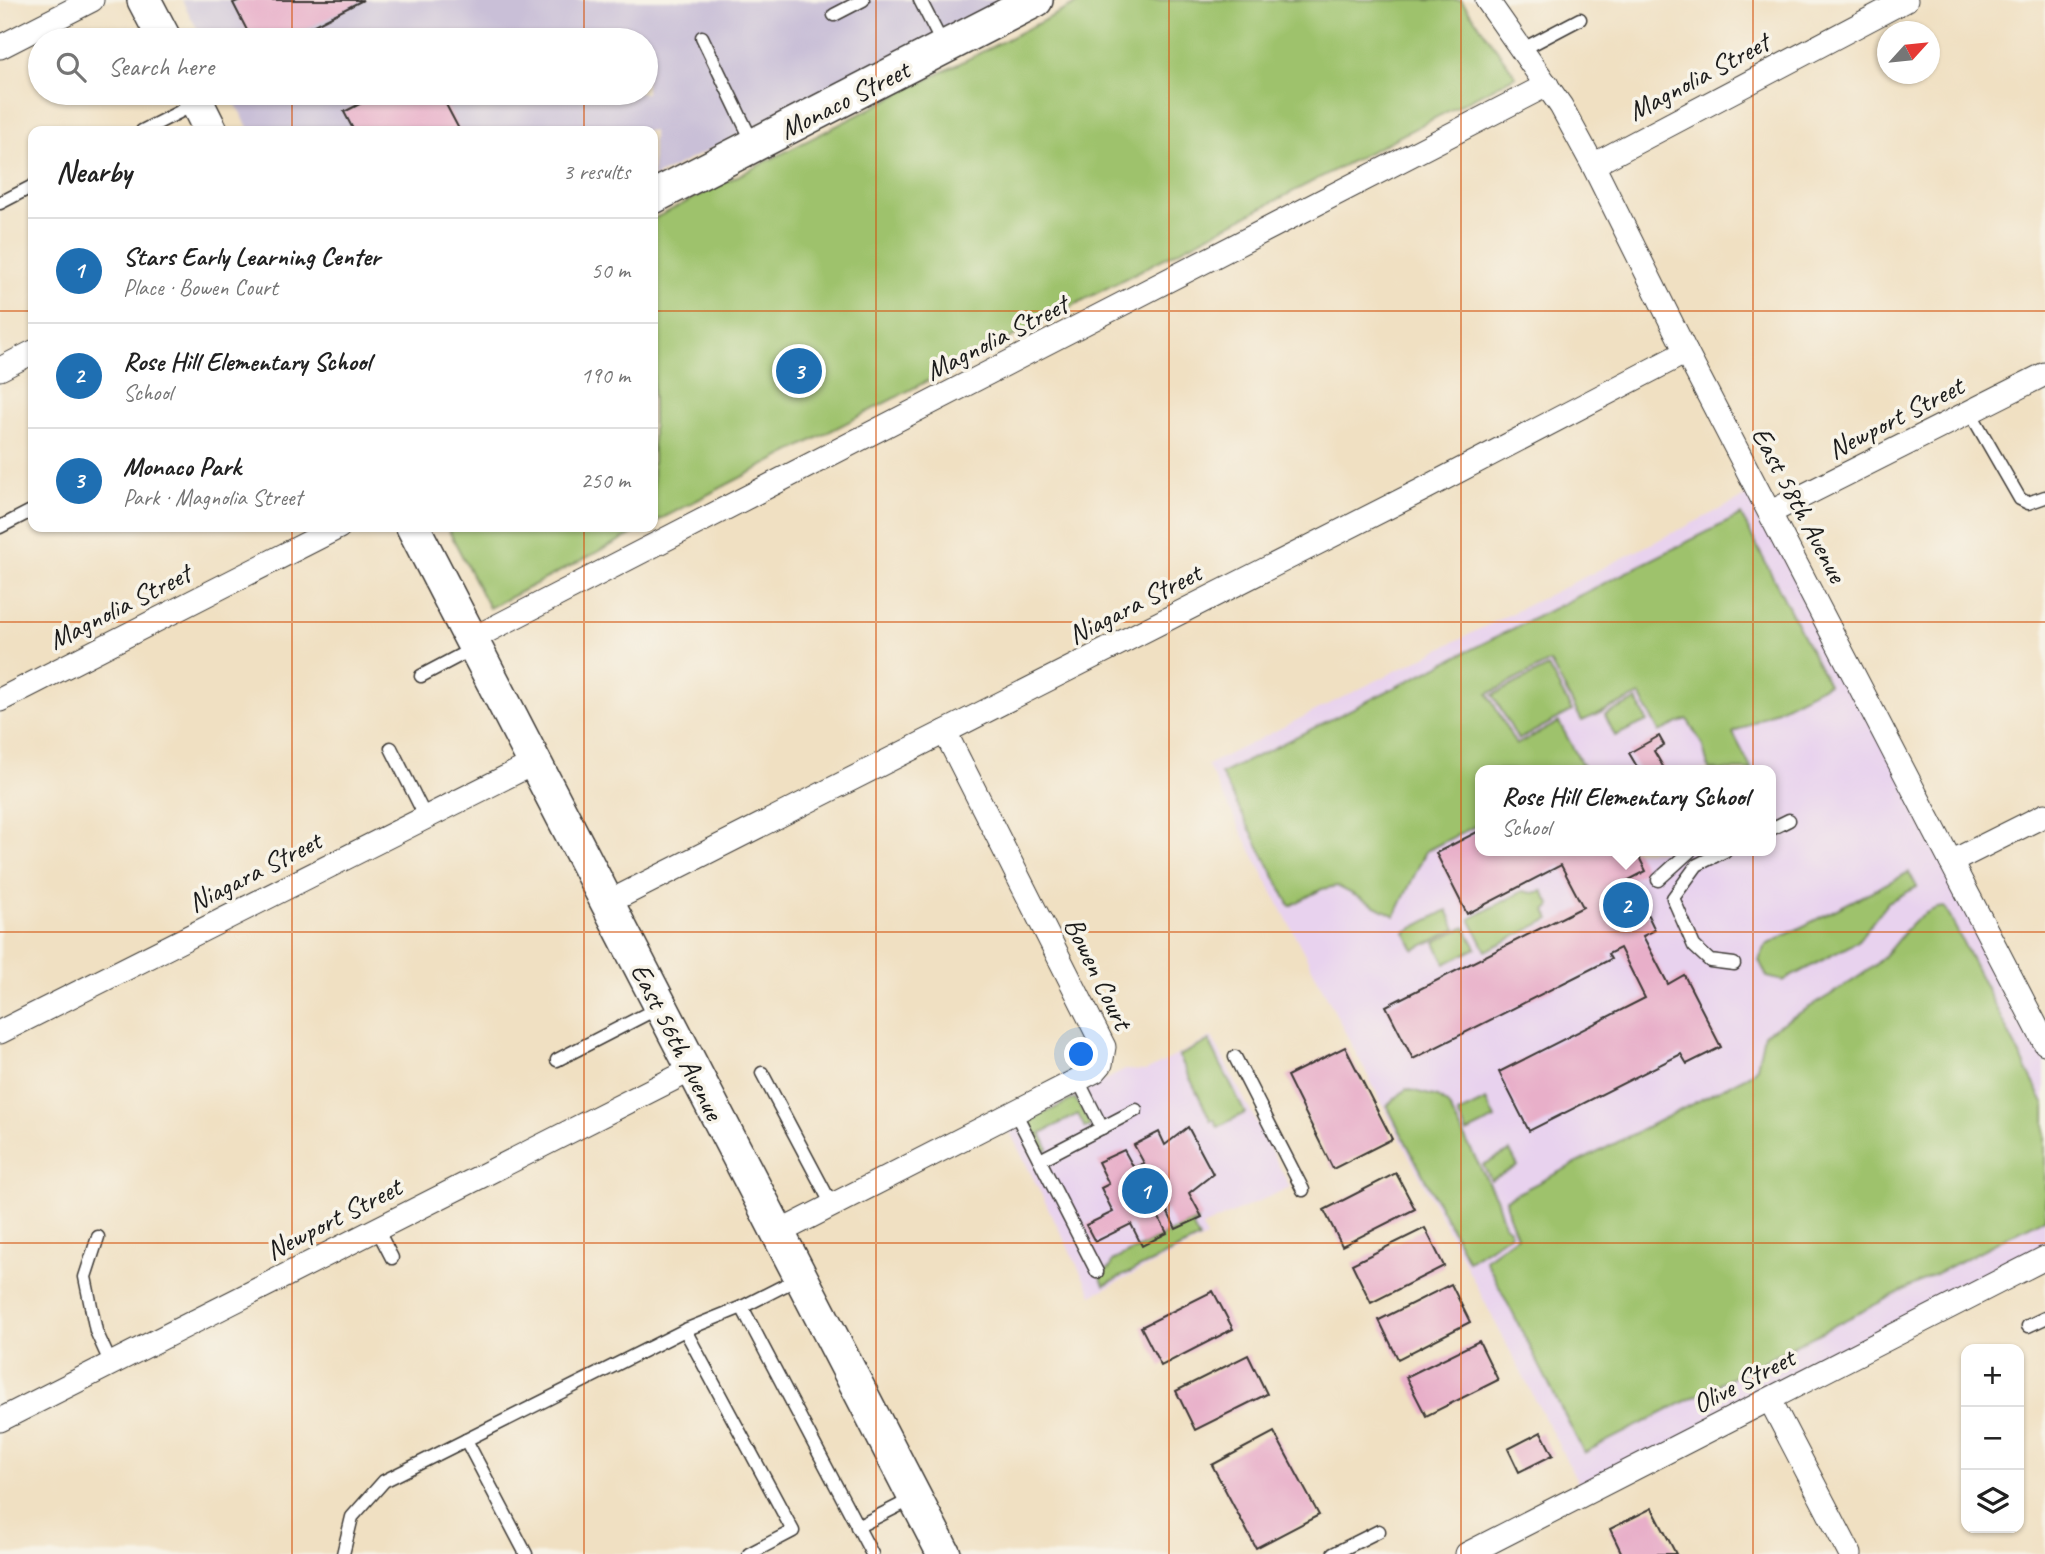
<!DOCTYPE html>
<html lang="en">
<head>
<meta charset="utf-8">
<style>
	body { margin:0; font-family:Caveat,sans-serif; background:#f2f2f2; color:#222 }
	.controls { position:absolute; right:21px; bottom:21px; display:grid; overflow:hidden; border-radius:14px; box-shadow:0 2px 5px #0004 }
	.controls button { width:63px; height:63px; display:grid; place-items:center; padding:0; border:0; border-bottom:2px solid #e0e0e0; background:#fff; color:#222; font:35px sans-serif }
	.compass { position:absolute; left:1877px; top:21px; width:63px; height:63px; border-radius:50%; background:#fff; box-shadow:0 2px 5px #0004; rotate:63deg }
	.you { position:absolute; left:1082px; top:1055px; width:24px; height:24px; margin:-18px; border:5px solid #fff; border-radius:50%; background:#1a73e8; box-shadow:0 0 0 10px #1a73e833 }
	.badge { display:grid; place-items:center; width:46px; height:46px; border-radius:50%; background:#1f6fb2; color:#fff; font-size:23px; font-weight:700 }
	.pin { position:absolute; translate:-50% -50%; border:4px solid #fff; box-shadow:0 2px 7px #0006 }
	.popup { position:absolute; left:1475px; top:765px; width:301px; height:91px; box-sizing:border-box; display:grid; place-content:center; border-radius:14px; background:#fff; filter:drop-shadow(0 2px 5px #0005); font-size:23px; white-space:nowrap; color:#767676 }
	.popup b { font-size:26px; color:#222 }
	.popup::after { content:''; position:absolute; left:50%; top:100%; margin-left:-14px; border:14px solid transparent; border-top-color:#fff }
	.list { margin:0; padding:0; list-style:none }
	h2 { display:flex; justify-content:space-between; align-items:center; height:91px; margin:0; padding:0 28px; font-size:30px }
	h2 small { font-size:23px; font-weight:400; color:#767676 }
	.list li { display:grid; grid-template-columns:46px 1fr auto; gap:21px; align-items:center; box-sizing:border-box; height:105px; padding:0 28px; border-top:2px solid #e0e0e0 }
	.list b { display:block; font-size:26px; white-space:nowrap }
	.list p { margin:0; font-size:23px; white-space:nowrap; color:#767676 }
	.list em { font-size:23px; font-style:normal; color:#767676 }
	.icon { flex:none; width:38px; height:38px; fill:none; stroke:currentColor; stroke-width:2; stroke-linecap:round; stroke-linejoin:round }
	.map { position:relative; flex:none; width:2045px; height:1554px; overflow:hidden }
	.search { position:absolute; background:#fff; box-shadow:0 2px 5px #0004; left:28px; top:28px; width:630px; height:77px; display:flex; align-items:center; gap:18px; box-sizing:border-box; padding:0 24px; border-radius:38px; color:#767676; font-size:26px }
	.panel { position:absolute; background:#fff; box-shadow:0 2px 5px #0004; left:28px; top:126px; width:630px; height:406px; border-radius:14px }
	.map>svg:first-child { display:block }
	.built { fill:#e8d2ee; fill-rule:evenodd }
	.industrial { fill:#c9bfd7 }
	.green { fill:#9ec26c; stroke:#5d6f44; stroke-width:2 }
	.building { fill:#e8afc9 }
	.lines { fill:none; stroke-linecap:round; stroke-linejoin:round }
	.lane-casing { stroke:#3c3935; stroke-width:15 }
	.street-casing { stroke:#3c3935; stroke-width:25 }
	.secondary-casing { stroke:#3c3935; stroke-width:36 }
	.lane { stroke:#fff; stroke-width:12 }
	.street { stroke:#fff; stroke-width:23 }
	.secondary { stroke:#fff; stroke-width:33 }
	.grid { fill:none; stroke:#d4530e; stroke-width:2; stroke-opacity:0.55 }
	.labels { text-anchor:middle; stroke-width:7; stroke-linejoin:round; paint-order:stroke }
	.street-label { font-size:28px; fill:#1c1c1c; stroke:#f7f3e8 }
</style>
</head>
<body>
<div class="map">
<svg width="2045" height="1554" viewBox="0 0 2045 1554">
	<rect width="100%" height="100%" fill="#f7f3e8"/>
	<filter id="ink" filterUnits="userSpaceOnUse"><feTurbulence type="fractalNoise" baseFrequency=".0143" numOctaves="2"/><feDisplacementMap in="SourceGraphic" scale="14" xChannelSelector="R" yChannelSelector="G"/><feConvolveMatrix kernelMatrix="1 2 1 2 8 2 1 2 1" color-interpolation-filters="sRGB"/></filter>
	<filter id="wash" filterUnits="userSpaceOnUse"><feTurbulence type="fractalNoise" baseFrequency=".00686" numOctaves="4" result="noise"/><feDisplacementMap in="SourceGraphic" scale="28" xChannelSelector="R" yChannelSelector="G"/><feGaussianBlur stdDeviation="1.57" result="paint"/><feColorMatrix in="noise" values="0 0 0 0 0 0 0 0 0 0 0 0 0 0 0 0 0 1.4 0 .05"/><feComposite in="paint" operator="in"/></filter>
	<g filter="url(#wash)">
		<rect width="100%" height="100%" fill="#f0e0c2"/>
		<g class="built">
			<path d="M1755,492L2045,1045V1256L1584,1494L1207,765ZM1481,770H1771V851H1481Z"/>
			<path d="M1212,1037L1290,1187L1202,1227L1206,1238L1092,1295L1008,1128L1125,1070L1146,1071Z"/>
		</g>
		<path class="industrial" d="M182,0H1004L653,178V131H250L230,93H646V40H203Z"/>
		<g class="green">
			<path d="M1084,0H1461L1516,76L653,523V219Z"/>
			<path d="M1741,515L1828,684L1733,733L1752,770H1709L1702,744L1687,719L1659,732L1640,695L1582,721L1550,662L1488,694L1516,745L1559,722L1585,770H1481V823L1426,851L1395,916L1337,886L1322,889L1290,906L1221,774Z"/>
			<path d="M447,527H646L489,608Z"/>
			<path d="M1548,667L1572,711L1518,740L1493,695Z"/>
			<path d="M1637,700L1647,721L1615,736L1605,715Z"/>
			<path d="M1909,872L1917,887L1888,902L1857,942L1783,981L1767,977L1759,960L1766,945Z"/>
			<path d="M1523,891L1532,893L1543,891L1551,906L1546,911L1550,919L1486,951L1470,919Z"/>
			<path d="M1945,907L2045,1105V1218L1584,1453L1485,1259L1517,1236L1508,1213L1506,1199L1749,1075L1757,1067L1764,1034C1799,1012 1838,993 1871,968C1896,950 1911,909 1945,907Z"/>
			<path d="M1447,910L1456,929L1414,950L1405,932Z"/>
			<path d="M1465,927L1476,948L1445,964L1435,942Z"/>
			<path d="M1209,1041L1245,1113L1218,1127L1214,1119L1211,1121L1179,1056Z"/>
			<path d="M1406,1089L1438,1097L1448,1105L1496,1198L1504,1224L1510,1229V1234L1468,1261L1387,1106Z"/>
			<path d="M1075,1098L1091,1126L1085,1128L1078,1114L1041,1133L1048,1148L1046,1151L1043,1150L1029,1121Z"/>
			<path d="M1486,1100L1495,1119L1467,1133L1458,1114Z"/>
			<path d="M1510,1151L1518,1166L1491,1180L1483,1165Z"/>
			<path d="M1197,1219V1222L1192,1225L1199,1239L1104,1285L1099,1274L1110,1268L1112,1261Z"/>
		</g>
		<g id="blocks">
			<g class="building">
				<path d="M240,0H363L285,40H252L233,3Z"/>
				<path d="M381,93H440L460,131H354L344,112Z"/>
				<path d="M1659,736L1664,745L1654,751L1665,770H1639L1629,753Z"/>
				<path d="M1481,830V851H1636L1646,871L1625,882L1638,907L1643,905L1655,930L1643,936L1668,984L1684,975L1721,1047L1687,1064L1681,1054L1529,1131L1499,1072L1645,998L1620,948L1608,954L1611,959L1413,1059L1386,1006L1583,907L1561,865L1467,914L1436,853Z"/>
				<path d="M1345,1047L1392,1139L1333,1169L1287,1076Z"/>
				<path d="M1188,1127L1213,1174L1189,1193L1202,1217L1176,1229L1166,1209L1157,1214L1167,1233L1142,1246L1131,1224L1095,1242L1086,1225L1113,1212L1101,1188L1109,1184L1098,1162L1124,1150L1134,1168L1144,1163L1134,1145L1159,1132L1165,1145Z"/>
				<path d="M1396,1173L1415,1209L1342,1246L1324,1210Z"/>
				<path d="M1425,1228L1444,1266L1371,1303L1352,1264Z"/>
				<path d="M1451,1284L1470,1322L1398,1359L1379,1320Z"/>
				<path d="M1213,1291L1233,1329L1161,1366L1141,1327Z"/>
				<path d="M1479,1341L1498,1380L1426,1416L1406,1377Z"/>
				<path d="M1248,1355L1267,1394L1195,1430L1176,1391Z"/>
				<path d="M1274,1432L1319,1515L1256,1548L1212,1465Z"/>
				<path d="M1541,1432L1553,1455L1519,1472L1508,1449Z"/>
				<path d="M1652,1508L1676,1554H1622L1610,1529Z"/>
			</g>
		</g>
	</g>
	<g filter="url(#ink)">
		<use href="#blocks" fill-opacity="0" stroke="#3c3935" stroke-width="2"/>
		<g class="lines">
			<defs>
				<g id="lane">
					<path d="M920,0L944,47"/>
					<path d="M834,15L863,0"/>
					<path d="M702,37L754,145"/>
					<path d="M1523,49L1580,19"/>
					<path d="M142,131L197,103"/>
					<path d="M0,203L33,186"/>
					<path d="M1970,412L2020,499L2028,503L2045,497"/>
					<path d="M0,527L33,510"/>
					<path d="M421,676L474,648"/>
					<path d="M391,748L426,818"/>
					<path d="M1771,829L1789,820"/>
					<path d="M1725,851L1697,865L1673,898L1694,946L1710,961L1734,964"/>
					<path d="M1658,880L1690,851"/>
					<path d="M1235,1057L1303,1190"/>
					<path d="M557,1060L660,1007"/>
					<path d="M762,1073L832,1205"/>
					<path d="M1078,1080L1102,1128"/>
					<path d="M1015,1112L1097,1272"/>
					<path d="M1040,1160L1136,1110"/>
					<path d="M377,1229L392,1258"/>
					<path d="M98,1237L85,1277L96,1331L111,1364"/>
					<path d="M742,1307L872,1554"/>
					<path d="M2028,1326L2045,1318"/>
					<path d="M685,1330L793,1531L749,1554"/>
					<path d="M857,1527L914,1498"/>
					<path d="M343,1554L352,1517L384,1481L466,1440"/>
					<path d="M526,1554L466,1440L685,1330L742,1307L801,1277"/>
					<path d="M1333,1554L1379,1531"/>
				</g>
				<g id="street">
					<path d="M1487,0L1561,106L1593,165L1686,352L2045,1043"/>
					<path d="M0,47L92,0"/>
					<path d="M1593,165L1906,0"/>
					<path d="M0,369L33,352"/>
					<path d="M1771,512L2045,374"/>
					<path d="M470,640L1547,85"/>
					<path d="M0,700L339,527"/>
					<path d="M1951,862L2045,815"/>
					<path d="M607,903L1420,491L1686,352"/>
					<path d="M0,1032L534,763"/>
					<path d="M778,1233L1095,1071L1101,1064L1104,1047L945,732"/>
					<path d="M1770,1400L1850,1554"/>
					<path d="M0,1420L693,1069"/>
					<path d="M1467,1554L2045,1258"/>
				</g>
				<g id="secondary">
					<path d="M144,0L165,40"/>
					<path d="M192,93L211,131"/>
					<path d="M653,197L1036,0"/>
					<path d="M413,527L944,1554"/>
				</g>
			</defs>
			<use href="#lane" class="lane-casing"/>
			<use href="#street" class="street-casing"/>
			<use href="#secondary" class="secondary-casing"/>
			<use href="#lane" class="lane"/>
			<use href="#street" class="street"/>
			<use href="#secondary" class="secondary"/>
		</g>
	</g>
	<path class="grid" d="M292,0V40M584,0V40M876,0V1554M1169,0V1554M1461,0V1554M1753,0V1554M292,93V131M584,93V131M0,311H33M653,311H2045M292,527V1554M584,527V1554M0,622H2045M0,932H2045M0,1243H2045"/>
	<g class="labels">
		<g class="street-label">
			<text transform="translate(1698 76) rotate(-28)" y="10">Magnolia Street</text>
			<text transform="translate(844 99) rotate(-27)" y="10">Monaco Street</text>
			<text transform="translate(996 337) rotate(-27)" y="10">Magnolia Street</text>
			<text transform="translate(1895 417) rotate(-27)" y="10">Newport Street</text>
			<text transform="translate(1800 504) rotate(62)" y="10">East 58th Avenue</text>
			<text transform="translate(1134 603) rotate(-27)" y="10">Niagara Street</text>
			<text transform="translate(119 606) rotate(-27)" y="10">Magnolia Street</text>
			<text transform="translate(254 871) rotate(-27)" y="10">Niagara Street</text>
			<text transform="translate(1099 973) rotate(64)" y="10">Bowen Court</text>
			<text transform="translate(678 1041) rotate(63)" y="10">East 56th Avenue</text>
			<text transform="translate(333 1218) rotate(-27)" y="10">Newport Street</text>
			<text transform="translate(1743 1380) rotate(-27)" y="10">Olive Street</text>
		</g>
	</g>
</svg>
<div class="controls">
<button>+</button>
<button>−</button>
<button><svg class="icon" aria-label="layers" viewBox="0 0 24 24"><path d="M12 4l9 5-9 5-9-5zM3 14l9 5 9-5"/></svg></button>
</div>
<svg class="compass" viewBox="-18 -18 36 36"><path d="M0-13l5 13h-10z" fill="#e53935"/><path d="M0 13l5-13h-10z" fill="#767676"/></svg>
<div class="you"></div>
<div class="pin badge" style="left:1145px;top:1191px">1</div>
<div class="pin badge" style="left:1626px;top:905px">2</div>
<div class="popup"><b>Rose Hill Elementary School</b>School</div>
<div class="pin badge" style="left:799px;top:371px">3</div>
<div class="search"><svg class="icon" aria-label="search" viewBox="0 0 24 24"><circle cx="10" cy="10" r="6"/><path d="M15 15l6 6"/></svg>Search here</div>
<section class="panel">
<h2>Nearby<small>3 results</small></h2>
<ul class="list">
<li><span class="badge">1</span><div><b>Stars Early Learning Center</b><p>Place · Bowen Court</p></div><em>50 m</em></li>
<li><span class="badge">2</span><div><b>Rose Hill Elementary School</b><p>School</p></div><em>190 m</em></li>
<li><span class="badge">3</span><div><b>Monaco Park</b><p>Park · Magnolia Street</p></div><em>250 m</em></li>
</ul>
</section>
</div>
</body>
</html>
